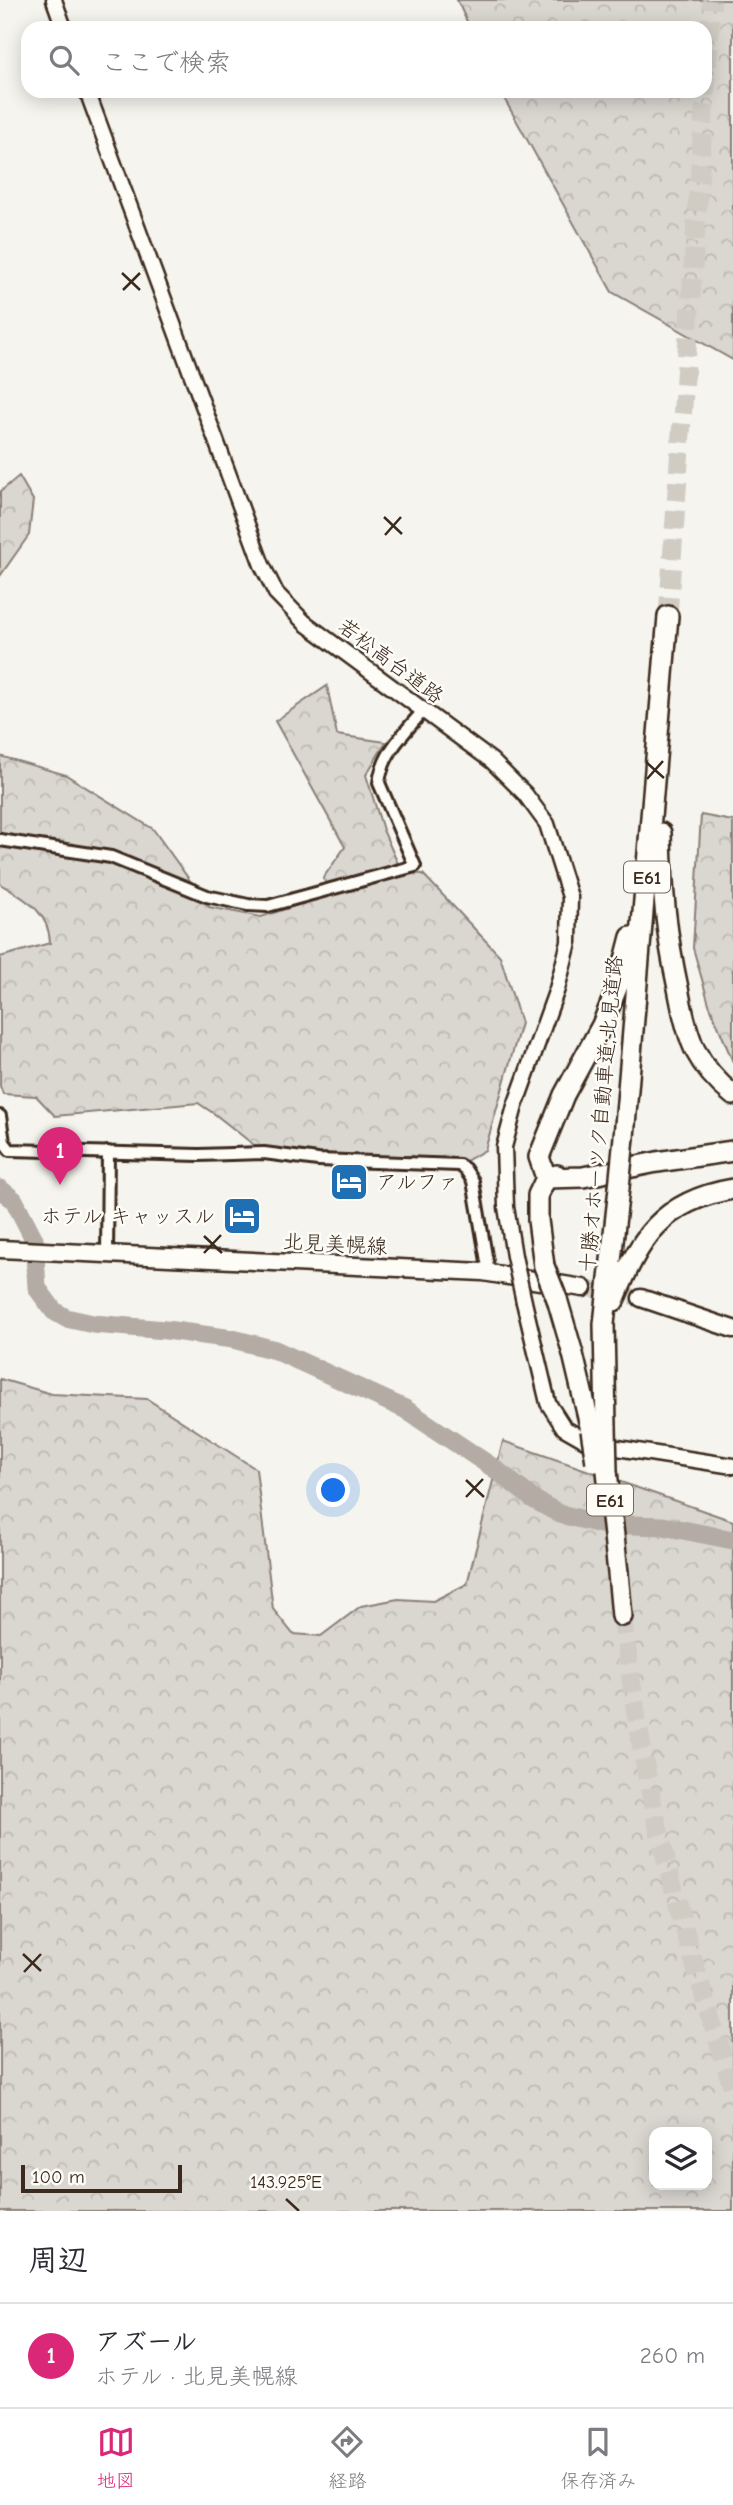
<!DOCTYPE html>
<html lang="ja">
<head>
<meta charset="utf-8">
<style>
	body { margin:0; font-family:"Comic Neue","Klee One",sans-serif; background:#f7f7f7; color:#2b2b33 }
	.controls { position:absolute; right:21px; bottom:21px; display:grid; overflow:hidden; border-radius:14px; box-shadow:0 4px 18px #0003 }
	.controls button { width:63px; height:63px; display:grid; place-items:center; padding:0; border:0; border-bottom:2px solid #e1e1e2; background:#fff; color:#2b2b33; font:35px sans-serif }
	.scale { position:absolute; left:21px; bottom:18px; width:161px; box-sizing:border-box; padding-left:7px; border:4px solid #3b2a1e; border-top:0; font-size:19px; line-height:24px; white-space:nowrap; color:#3b2a1e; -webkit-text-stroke:5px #fdfcf7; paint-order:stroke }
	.you { position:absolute; left:334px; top:1491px; width:24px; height:24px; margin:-18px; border:5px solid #fff; border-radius:50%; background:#1a73e8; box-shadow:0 0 0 10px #1a73e833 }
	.badge { display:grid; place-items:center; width:46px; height:46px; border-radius:50%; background:#db2777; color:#fff; font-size:23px; font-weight:700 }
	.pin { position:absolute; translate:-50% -58px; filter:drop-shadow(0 2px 4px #0008) }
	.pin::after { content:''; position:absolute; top:37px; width:24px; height:21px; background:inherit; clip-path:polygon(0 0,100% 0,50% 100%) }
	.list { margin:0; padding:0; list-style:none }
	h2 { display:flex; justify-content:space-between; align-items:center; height:91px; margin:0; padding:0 28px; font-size:30px }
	h2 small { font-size:23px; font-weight:400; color:#7c7c81 }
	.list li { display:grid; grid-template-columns:46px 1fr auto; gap:21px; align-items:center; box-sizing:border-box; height:105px; padding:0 28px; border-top:2px solid #e1e1e2 }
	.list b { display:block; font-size:26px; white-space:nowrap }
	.list p { margin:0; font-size:23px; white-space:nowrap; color:#7c7c81 }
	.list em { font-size:23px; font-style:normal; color:#7c7c81 }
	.icon { flex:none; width:38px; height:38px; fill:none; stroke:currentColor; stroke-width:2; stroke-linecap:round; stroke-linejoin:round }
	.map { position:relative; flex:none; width:733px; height:2211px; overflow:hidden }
	.search { position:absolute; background:#fff; box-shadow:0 4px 18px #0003; left:21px; right:21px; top:21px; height:77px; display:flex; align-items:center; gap:18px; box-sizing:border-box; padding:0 24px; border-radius:21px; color:#7c7c81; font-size:26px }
	.sheet { height:196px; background:#fff }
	nav { display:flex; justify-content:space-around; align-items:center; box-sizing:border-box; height:98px; border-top:2px solid #e1e1e2; background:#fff; font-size:19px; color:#7c7c81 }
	nav a { display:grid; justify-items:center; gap:4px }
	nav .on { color:#db2777 }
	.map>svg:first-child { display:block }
	.forest { fill:url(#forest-crowns); stroke:#8a8077; stroke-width:2; fill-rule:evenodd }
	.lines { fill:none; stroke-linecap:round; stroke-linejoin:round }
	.river { stroke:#b4aca4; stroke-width:19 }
	.secondary-tunnel { stroke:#d0ccc4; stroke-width:16; stroke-dasharray:16 8; stroke-linecap:butt }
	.motorway-tunnel { stroke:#d0ccc4; stroke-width:19; stroke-dasharray:19 10; stroke-linecap:butt }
	.minor-casing { stroke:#3b2a1e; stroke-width:16 }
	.tertiary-casing { stroke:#3b2a1e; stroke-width:19 }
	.secondary-casing { stroke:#3b2a1e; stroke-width:21 }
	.motorway-casing { stroke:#3b2a1e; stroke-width:24 }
	.minor { stroke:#fdfcf7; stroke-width:10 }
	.tertiary { stroke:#fdfcf7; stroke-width:14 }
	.secondary { stroke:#fdfcf7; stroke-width:16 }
	.motorway { stroke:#fdfcf7; stroke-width:19 }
	.tertiary-bridge-casing { stroke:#3b2a1e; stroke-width:19; stroke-linecap:butt }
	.motorway-bridge-casing { stroke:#3b2a1e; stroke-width:24; stroke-linecap:butt }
	.tertiary-bridge { stroke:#fdfcf7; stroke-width:14 }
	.motorway-bridge { stroke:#fdfcf7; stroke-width:19 }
	.ticks { fill:none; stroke:#3b2a1e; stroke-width:2.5 }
	.labels { text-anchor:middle; stroke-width:5; stroke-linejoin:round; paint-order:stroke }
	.shield { fill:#fdfcf7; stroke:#75695f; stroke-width:2 }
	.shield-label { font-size:19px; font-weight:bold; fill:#3b2a1e }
	.street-label { font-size:21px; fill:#3b2a1e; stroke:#fdfcf7 }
	.poi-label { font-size:21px; fill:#3b2a1e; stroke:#fdfcf7; text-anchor:start }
	.ticks-label { font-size:18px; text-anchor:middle; fill:#3b2a1e; stroke:#fdfcf7; stroke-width:5; stroke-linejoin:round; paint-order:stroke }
</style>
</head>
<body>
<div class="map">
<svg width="733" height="2211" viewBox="0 0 733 2211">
	<defs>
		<pattern id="forest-crowns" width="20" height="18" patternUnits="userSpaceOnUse" patternTransform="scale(1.75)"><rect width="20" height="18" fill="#dad6d0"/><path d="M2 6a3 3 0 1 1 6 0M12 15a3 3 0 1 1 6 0" fill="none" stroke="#bcb8b2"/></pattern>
	</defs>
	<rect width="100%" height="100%" fill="#f5f4ee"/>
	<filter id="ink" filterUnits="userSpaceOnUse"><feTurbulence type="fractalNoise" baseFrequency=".0143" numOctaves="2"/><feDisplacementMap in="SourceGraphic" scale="14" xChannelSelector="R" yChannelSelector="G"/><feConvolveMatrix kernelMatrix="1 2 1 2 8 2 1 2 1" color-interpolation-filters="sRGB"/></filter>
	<g filter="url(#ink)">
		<g class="forest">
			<path d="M457,0H733V360L612,292L500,91H705V28H470Z"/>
			<path d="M19,476L33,500L29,535L0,576V492Z"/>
			<path d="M327,686L337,735L386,742L366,775L383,830L402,873L423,874L500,956L521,1023L485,1150L459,1165L264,1153L216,1115L198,1103L55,1116L36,1096L3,1094L0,1086V957L50,943C49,911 25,899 0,884V756L66,775L153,829L209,907L261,917L332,894L323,878L345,847L275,721Z"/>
			<path d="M701,815L733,821V1062L709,1004L693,948Z"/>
			<path d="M0,1379L52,1394L147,1399L256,1469L273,1609L293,1634L321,1636L361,1606L398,1599L433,1601L467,1584L503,1441L733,1521V2211H0ZM654,2132H707V2185H654Z"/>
		</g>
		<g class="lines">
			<path class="river" d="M0,1189L14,1200L34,1239L37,1288L54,1311L66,1318L93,1324L166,1330L233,1339L275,1350L405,1409L495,1469L533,1499L560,1514L601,1524L663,1526L733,1540"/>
			<path class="secondary-tunnel" d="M583,1288L641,1298"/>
			<g class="motorway-tunnel">
				<path d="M668,616L712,0"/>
				<path d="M622,1616C633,1695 644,1775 664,1852C684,1932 708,2010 733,2088"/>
			</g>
			<defs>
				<g id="minor">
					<path d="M0,840L111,857L207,896L248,905L268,906L415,866L379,783C382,754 405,732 423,711"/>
					<path d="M0,1116L4,1142L10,1150L199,1155L264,1153L318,1160L459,1165L465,1169L473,1181L489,1273"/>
					<path d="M107,1256L108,1152"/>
				</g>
				<g id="tertiary">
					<path d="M54,0L64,28"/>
					<path d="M87,91L262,565L276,593L305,623L492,761L525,794L547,824L570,897L569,942L557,989L515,1106L504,1147L506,1207L514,1256"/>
					<path d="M524,1302L548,1403L564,1428L592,1444L733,1466"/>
				</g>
				<g id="secondary">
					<path d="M0,1249L483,1272L583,1288"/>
					<path d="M641,1298L733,1329"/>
				</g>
				<g id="motorway">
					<path d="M661,833C662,889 666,933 678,988C682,1009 686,1030 695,1050C704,1067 718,1083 733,1095"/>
					<path d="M631,937L619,983L602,1025L564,1095L539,1157L546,1178L583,1177L657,1162L733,1151"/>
					<path d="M624,1137L668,616"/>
					<path d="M544,1266L538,1220V1195L546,1178L557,1175"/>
					<path d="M557,1299L573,1354L591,1430"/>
					<path d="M614,1301C639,1239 661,1201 733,1189"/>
					<path d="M606,1427L604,1324L619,1188"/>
					<path d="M618,1573L622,1616"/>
				</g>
			</defs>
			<use href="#minor" class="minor-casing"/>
			<use href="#tertiary" class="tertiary-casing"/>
			<use href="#secondary" class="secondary-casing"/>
			<use href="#motorway" class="motorway-casing"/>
			<use href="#minor" class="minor"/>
			<use href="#tertiary" class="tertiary"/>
			<use href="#secondary" class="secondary"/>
			<use href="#motorway" class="motorway"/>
			<defs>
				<path id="tertiary-bridge" d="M514,1256L524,1302"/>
				<g id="motorway-bridge">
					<path d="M619,1188L624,1137"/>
					<path d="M544,1266L557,1299"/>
					<path d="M606,1427L607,1471L618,1573"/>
					<path d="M591,1430L596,1462"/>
				</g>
			</defs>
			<use href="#tertiary-bridge" class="tertiary-bridge-casing"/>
			<use href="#motorway-bridge" class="motorway-bridge-casing"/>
			<use href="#tertiary-bridge" class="tertiary-bridge"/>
			<use href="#motorway-bridge" class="motorway-bridge"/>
		</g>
	</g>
	<path class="ticks" d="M122,273L140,290M123,290L140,273M384,517L402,534M385,535L401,517M646,762L664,778M647,779L663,761M204,1236L222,1253M204,1253L221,1235M466,1480L484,1497M466,1497L483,1479M23,1954L41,1971M24,1972L41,1954M286,2199L299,2211"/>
	<defs>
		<symbol id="hotel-square" viewBox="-11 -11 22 22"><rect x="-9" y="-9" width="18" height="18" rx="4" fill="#1f6fb2" stroke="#fdfcf7"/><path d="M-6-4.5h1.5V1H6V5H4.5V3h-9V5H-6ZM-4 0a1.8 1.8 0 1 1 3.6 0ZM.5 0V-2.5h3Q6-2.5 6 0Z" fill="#fff"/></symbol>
	</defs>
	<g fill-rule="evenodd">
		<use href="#hotel-square" x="327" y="1160" width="44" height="44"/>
		<use href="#hotel-square" x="220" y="1194" width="44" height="44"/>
	</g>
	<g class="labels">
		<g class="shield">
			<rect x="624" y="861.5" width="46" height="31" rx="5"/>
			<rect x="587" y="1484.5" width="46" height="31" rx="5"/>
		</g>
		<g class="shield-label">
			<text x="647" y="884">E61</text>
			<text x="610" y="1507">E61</text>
		</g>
		<g class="street-label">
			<text transform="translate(391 661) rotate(37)" y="7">若松高台道路</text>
			<text transform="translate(601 1114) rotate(-85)" y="7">十勝オホーツク自動車道;北見道路</text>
			<text transform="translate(335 1244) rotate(3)" y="7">北見美幌線</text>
		</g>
		<g class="poi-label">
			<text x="376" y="1189">アルファ</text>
			<text x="215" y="1223" text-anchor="end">ホテル キャッスル</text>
		</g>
	</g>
	<g class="ticks-label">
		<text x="286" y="2188">143.925°E</text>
	</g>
</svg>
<div class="controls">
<button><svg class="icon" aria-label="layers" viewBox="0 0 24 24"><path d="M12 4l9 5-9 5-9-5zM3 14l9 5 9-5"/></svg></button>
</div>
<div class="scale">100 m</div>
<div class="you"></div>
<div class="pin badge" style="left:60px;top:1185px">1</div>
<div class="search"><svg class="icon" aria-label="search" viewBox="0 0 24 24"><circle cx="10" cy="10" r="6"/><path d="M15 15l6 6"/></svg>ここで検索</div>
</div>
<section class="sheet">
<h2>周辺<small></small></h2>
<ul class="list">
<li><span class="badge">1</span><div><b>アズール</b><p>ホテル · 北見美幌線</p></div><em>260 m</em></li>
</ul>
</section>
<nav>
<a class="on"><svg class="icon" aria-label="map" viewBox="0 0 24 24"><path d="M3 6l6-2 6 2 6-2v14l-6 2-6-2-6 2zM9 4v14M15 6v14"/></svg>地図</a>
<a><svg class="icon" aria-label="directions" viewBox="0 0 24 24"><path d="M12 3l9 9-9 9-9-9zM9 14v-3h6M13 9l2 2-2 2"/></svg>経路</a>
<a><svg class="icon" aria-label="saved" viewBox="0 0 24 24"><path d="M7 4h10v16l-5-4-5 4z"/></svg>保存済み</a>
</nav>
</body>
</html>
